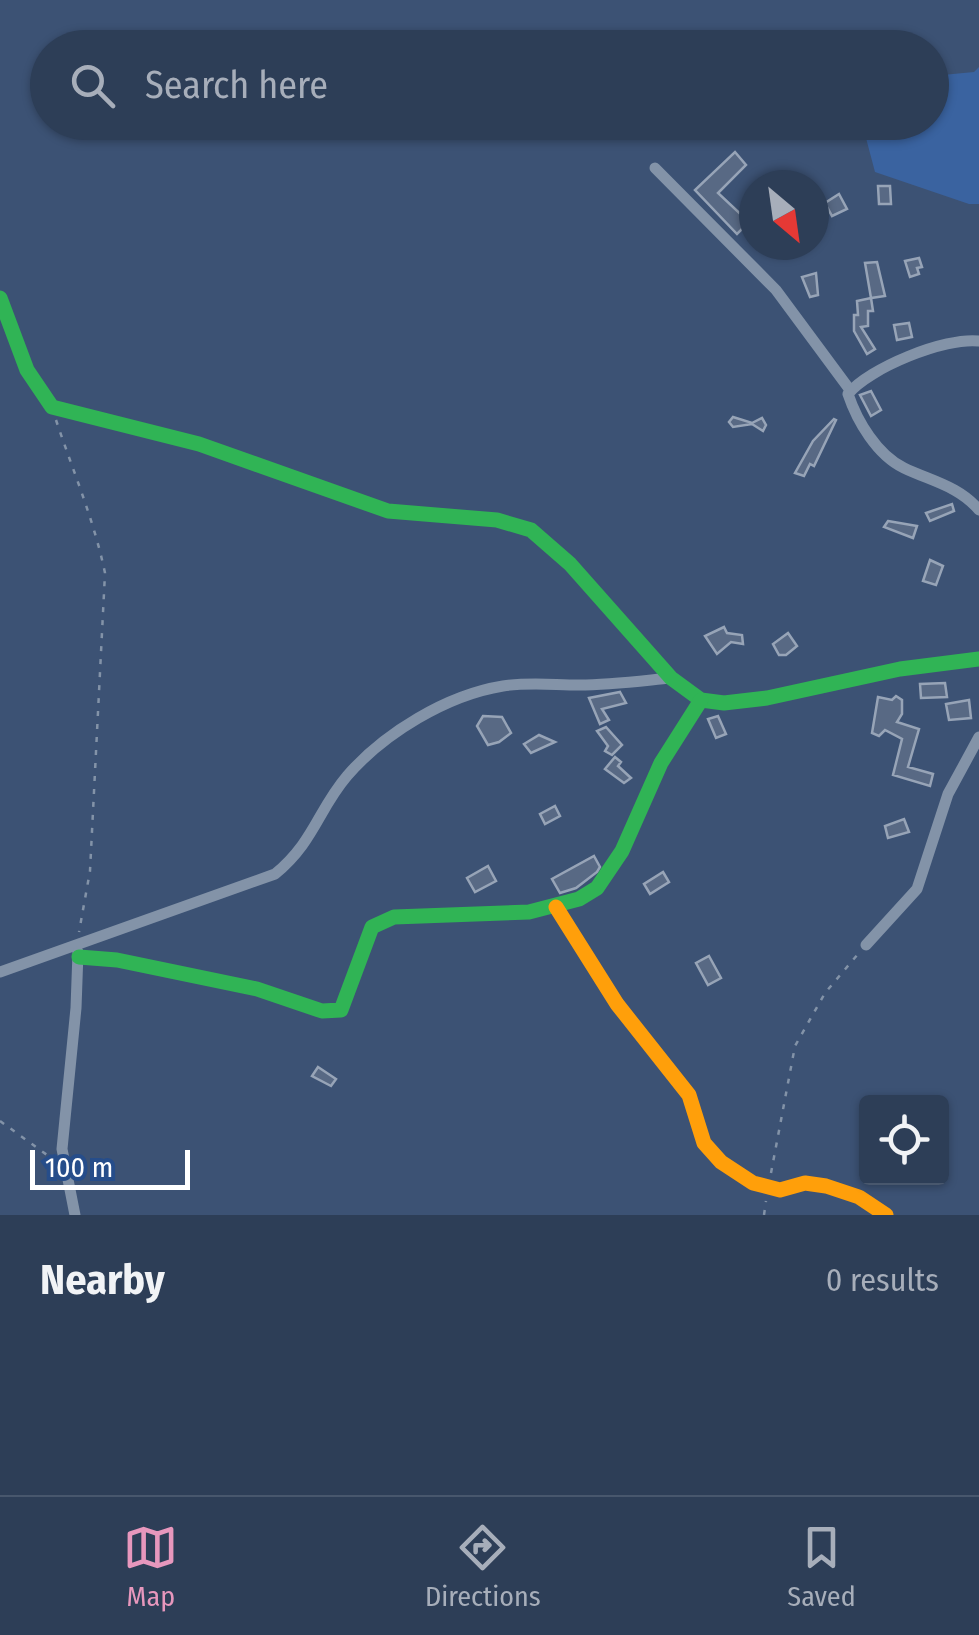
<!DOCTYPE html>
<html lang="en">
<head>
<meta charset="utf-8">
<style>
	body { margin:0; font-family:"Fira Sans Condensed",sans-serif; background:#394961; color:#f1f3f6 }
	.controls { position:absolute; right:30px; bottom:30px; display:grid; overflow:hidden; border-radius:10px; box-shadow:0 2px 8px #0004 }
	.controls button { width:90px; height:90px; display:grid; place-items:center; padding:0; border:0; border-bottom:2px solid #48576d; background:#2d3e57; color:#f1f3f6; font:50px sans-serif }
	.compass { position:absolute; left:739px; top:170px; width:90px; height:90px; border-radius:50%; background:#2d3e57; box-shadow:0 2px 8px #0004; rotate:151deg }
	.scale { position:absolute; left:30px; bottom:25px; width:160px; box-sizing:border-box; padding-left:10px; border:5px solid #fff; border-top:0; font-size:28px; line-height:35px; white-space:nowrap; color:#fff; -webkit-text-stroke:8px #264d8a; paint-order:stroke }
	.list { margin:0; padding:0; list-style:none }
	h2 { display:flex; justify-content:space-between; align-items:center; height:130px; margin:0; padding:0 40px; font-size:42px }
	h2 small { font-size:32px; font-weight:400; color:#a7aeba }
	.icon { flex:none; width:55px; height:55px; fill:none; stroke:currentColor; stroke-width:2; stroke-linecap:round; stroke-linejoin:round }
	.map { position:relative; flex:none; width:979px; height:1215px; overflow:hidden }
	.search { position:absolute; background:#2d3e57; box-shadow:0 2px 8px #0004; left:30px; right:30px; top:30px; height:110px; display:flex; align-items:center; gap:25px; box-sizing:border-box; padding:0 35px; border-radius:55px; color:#a7aeba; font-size:38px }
	.sheet { height:280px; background:#2d3e57 }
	nav { display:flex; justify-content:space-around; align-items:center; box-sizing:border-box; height:140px; border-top:2px solid #48576d; background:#2d3e57; font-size:28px; color:#a7aeba }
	nav a { display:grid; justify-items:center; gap:5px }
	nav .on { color:#e797bd }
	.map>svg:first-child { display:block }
	.green { fill:#3a63a0 }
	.building { fill:#586984; stroke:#97a4b7; stroke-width:2.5 }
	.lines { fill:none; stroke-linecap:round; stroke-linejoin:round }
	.path { stroke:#8393a8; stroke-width:2.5; stroke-dasharray:5 8; stroke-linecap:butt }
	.street { stroke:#8393a8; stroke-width:11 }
	.fast { stroke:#30b455; stroke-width:15 }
	.slow { stroke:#ff9f0a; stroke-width:15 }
</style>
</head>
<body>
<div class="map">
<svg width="979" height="1215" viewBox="0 0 979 1215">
	<rect width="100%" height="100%" fill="#3c5274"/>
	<path class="green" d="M979,67V204H969L875,172L862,123L932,122V76L974,72Z"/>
	<g class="building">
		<path d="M735,152L746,165L718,193L749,222L737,234L695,190Z"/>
		<path d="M878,186H890L891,204H879Z"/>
		<path d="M839,194L847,209L832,216L825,203Z"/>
		<path d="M919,258L922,267L917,268L919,274L910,277L905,261Z"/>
		<path d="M877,262L885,296L871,298L865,263Z"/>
		<path d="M816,273L818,295L810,297L802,277Z"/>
		<path d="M871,298L873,311H868V326L861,327L875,349L867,354L854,331V315H858L857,301Z"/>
		<path d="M909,323L912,337L897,340L894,325Z"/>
		<path d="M871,391L881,410L871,416L860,395Z"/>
		<path d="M733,417L752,423L762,418L766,425L763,431L752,424L733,427L729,422Z"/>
		<path d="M834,419L836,420L814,466L810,464L804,476L795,473L813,441Z"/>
		<path d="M952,504L954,511L930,521L926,513Z"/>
		<path d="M888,521L917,526L913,538L884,527Z"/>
		<path d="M930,560L943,566L936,585L923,581Z"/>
		<path d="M724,627L727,633L742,635L743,644L731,642L717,654L705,636Z"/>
		<path d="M788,633L797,646L786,655H779L773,644Z"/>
		<path d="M945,683L947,697L921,698L920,684Z"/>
		<path d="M620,692L626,703L602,709L609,720L600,724L589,698Z"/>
		<path d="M896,696L902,700V714L897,722L919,729L908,767L933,774L930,786L893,775L902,739L885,730L879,736L872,733L878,697L892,700Z"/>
		<path d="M969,700L971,718L949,720L946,704Z"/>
		<path d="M483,716L502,717L511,733L499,742L488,745L477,726Z"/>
		<path d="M718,716L726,734L716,738L708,719Z"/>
		<path d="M606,727L622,745L612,755L605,751L608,746L597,731Z"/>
		<path d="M539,735L555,742L531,753L524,744Z"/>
		<path d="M615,757L621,762L618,766L631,778L624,783L605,769Z"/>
		<path d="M555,806L560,816L545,824L540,814Z"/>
		<path d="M904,819L909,832L888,838L885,826Z"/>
		<path d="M594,856L600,867L597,872L576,888L560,893L552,879Z"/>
		<path d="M488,866L496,881L475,892L467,878Z"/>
		<path d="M663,872L669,882L650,894L644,884Z"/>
		<path d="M709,956L721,978L708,985L696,963Z"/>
		<path d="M318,1067L336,1079L331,1086L312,1076Z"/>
	</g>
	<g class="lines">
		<g class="path">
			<path d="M56,420C73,471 94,520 105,573L90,871L79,932"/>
			<path d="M0,1121L54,1160"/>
			<path d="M771,1173L795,1046L825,993L858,954"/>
			<path d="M764,1215L766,1201"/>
		</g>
		<g class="street">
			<path d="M655,168L776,290L850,390"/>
			<path d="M979,341C945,337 869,368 848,394C857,421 877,455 904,468C931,481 959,486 979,510"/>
			<path d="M866,945L917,889L948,794L979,737"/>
			<path d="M0,972L275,874C314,842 318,810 347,776C384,733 447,695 503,686C528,682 554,685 579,685C610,685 640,681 671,678"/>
			<path d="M75,1215L62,1149L76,1008L78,952"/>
		</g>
		<g class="fast">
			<path d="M0,298L27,370L52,407L199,444L388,511L497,520L531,530L570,564L671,678L701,700L724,703L767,698L900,669L979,659"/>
			<path d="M79,957L117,960L257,989L322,1011L341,1010L372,927L394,917L529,912L579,899L597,888L622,851L661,763L701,700"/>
		</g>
		<path class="slow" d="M556,907L617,1004L689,1095L704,1143L721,1162L753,1183L780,1190L805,1183L826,1186L859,1197L886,1215"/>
	</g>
</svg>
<div class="controls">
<button><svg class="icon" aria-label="locate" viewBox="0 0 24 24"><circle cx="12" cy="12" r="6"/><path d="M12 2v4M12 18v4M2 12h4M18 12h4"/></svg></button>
</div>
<svg class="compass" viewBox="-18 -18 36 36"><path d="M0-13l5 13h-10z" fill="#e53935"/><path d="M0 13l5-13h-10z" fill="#a7aeba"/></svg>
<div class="scale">100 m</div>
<div class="search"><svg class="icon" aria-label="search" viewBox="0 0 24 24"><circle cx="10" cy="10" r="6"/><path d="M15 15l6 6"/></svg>Search here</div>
</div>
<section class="sheet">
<h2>Nearby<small>0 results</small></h2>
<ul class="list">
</ul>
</section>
<nav>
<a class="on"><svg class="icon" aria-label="map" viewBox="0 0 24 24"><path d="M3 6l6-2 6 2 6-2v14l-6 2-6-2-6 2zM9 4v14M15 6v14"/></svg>Map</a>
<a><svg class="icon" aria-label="directions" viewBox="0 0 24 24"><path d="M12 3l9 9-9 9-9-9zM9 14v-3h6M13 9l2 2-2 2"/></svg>Directions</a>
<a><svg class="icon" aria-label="saved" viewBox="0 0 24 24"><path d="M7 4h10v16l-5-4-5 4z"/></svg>Saved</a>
</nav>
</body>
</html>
